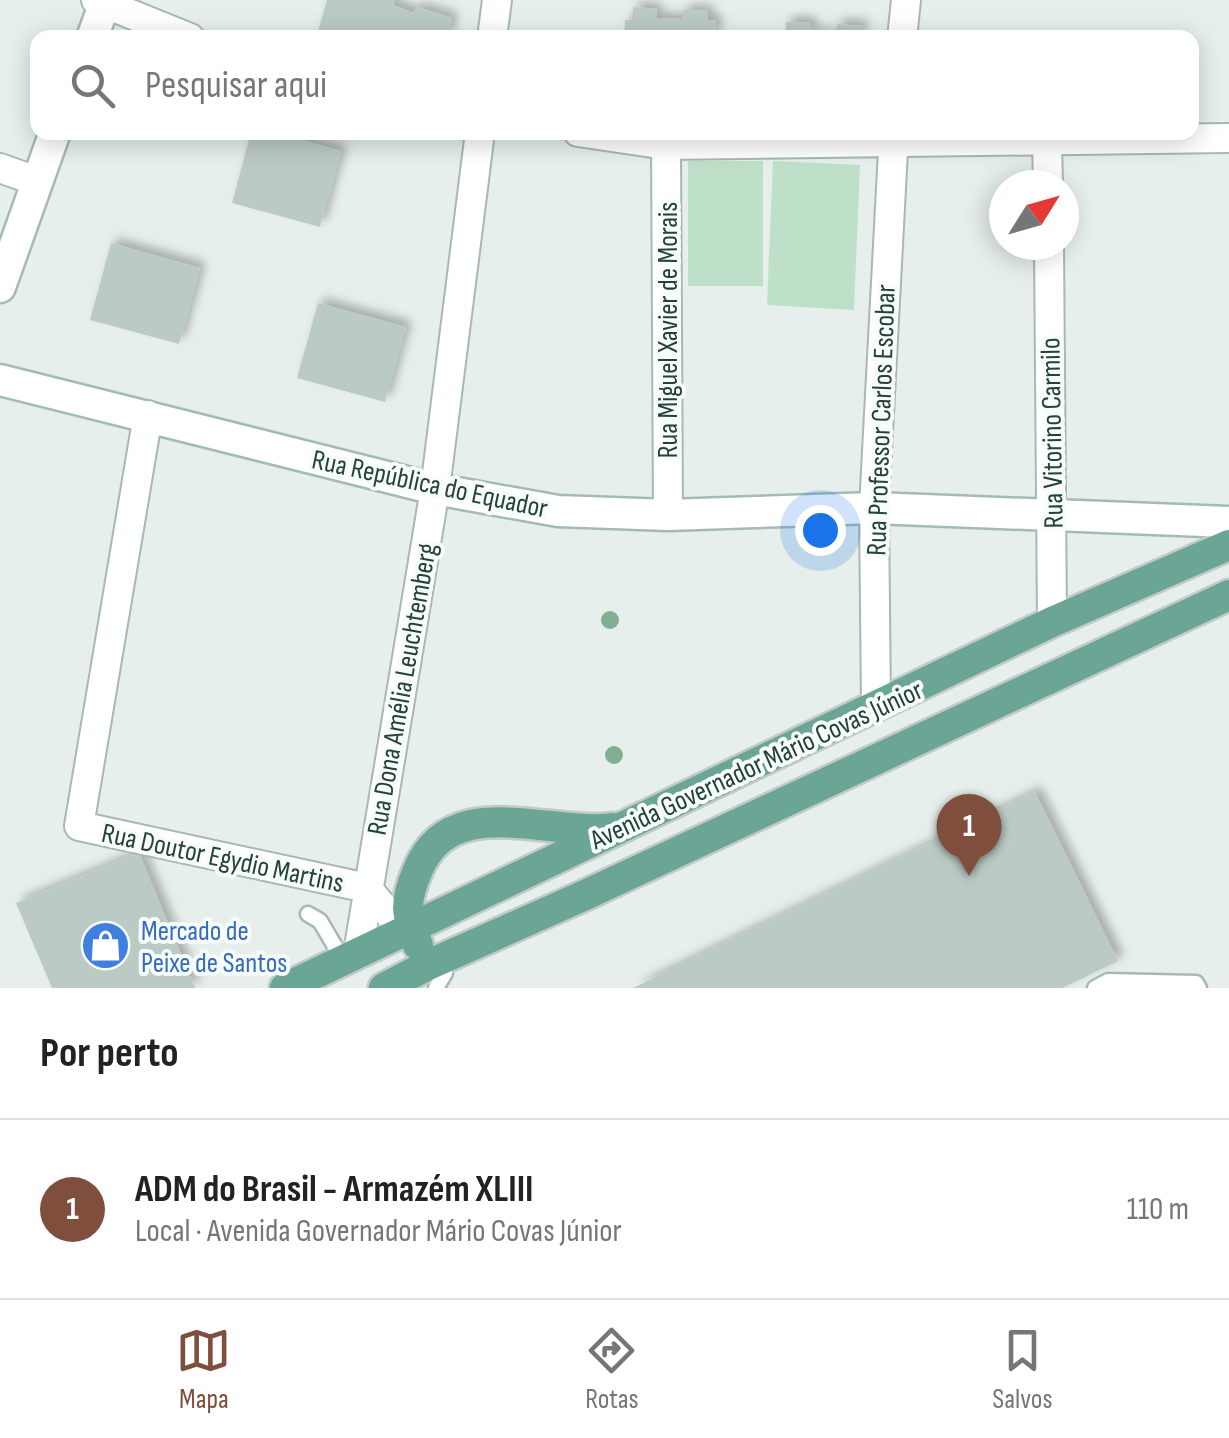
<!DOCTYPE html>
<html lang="pt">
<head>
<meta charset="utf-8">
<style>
	body { margin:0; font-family:"Sofia Sans Condensed",sans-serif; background:#f6f6f6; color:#222 }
	.compass { position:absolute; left:989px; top:170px; width:90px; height:90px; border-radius:50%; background:#fff; box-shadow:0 5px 25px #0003; rotate:53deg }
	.you { position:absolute; left:820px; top:530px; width:35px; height:35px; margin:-25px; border:8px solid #fff; border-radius:50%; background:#1a73e8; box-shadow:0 0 0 15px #1a73e833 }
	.badge { display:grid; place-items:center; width:65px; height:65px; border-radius:50%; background:#804e3d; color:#fff; font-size:32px; font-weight:700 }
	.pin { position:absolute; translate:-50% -82px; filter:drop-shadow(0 2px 5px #0008) }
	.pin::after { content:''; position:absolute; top:52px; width:35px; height:30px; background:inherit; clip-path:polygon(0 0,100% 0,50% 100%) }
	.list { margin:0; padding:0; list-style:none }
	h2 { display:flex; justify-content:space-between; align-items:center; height:130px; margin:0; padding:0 40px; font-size:42px }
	h2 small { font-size:32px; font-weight:400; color:#767676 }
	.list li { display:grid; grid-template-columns:65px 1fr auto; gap:30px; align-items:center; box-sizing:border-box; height:180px; padding:0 40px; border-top:2px solid #e0e0e0 }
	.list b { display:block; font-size:38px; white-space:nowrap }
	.list p { margin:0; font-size:32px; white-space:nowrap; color:#767676 }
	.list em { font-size:32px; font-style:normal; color:#767676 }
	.icon { flex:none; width:55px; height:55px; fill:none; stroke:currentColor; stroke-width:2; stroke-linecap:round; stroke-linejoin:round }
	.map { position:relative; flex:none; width:1229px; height:988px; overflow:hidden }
	.search { position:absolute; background:#fff; box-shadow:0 5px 25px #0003; left:30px; right:30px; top:30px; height:110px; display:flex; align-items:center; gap:25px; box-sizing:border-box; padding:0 35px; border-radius:20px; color:#767676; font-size:38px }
	.sheet { height:310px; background:#fff }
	nav { display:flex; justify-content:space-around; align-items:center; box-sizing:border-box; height:140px; border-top:2px solid #e0e0e0; background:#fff; font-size:28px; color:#767676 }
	nav a { display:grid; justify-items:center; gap:5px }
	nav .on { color:#804e3d }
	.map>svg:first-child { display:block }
	.pitch { fill:#bfe0c8 }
	.building { fill:#bbcac4; filter:url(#shadow) }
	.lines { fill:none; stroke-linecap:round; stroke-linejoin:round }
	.lane-casing { stroke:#a8b8b2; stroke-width:19 }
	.street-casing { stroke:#a8b8b2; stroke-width:32 }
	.secondary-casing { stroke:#a4bbb3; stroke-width:35 }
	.primary-casing { stroke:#c2cac8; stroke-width:35 }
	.lane { stroke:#fff; stroke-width:14 }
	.street { stroke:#fff; stroke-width:28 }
	.secondary { stroke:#fff; stroke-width:30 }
	.primary { stroke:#6aa596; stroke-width:30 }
	.tree { fill:#80af93 }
	.labels { text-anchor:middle; stroke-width:8; stroke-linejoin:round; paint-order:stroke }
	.street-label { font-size:28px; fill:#24423a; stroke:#f7fbf9 }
	.shop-label { font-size:28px; fill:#366cbe; stroke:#f7fbf9; text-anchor:start }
</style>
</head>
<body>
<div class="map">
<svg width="1229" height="988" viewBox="0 0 1229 988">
	<defs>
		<filter id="shadow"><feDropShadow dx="6" dy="-6" stdDeviation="5" flood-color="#0004"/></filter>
	</defs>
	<rect width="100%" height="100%" fill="#e6efeb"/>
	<g class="pitch">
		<rect x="688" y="161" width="75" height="125"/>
		<path d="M773,161L860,165L854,310L767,305Z"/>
	</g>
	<g class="building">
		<path d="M327,0H395L393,5L414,13L417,7L452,18L448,38H326L317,35Z"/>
		<path d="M633,7L657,9L656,18L682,19L683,10L708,11L707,20H716L715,38H624L625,20H632Z"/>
		<path d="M786,22L811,23L810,32L836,34L837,24L862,26L861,38H785Z"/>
		<path d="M251,132H272L341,151L320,227L232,203Z"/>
		<path d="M111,243L200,268L179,344L90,320Z"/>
		<path d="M318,303L406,327L385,402L297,378Z"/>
		<path d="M1035,792L1118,961L1062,988H633Z"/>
		<path d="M139,853L195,988H52L16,903Z"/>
	</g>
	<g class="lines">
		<defs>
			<g id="lane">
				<path d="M308,914L320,921L343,960"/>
				<path d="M436,988L445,973"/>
				<path d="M1095,988L1108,981L1196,983L1199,988"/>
			</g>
			<g id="street">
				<path d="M96,0L190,38"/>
				<path d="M492,38L497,0"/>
				<path d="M902,38L906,0"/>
				<path d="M578,132L666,145L1229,138"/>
				<path d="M1047,142L1048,185"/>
				<path d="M666,145L668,515"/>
				<path d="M0,168L36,181"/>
				<path d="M1049,245L1052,622"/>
				<path d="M148,415L79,826L367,888"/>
				<path d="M876,707L874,508L894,132"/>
				<path d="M367,888L394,920L411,928"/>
				<path d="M358,953L435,489L480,132"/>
			</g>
			<g id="secondary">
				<path d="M92,38L106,0"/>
				<path d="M0,287L55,132"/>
				<path d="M0,380L435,489L558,511L668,515L874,508L1229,522"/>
			</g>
			<g id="primary">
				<path d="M418,945C406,914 404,903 417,872C450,789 548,837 612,828"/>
				<path d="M285,988L1052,622L1229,545"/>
				<path d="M384,988L428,965L583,896L1229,595"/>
			</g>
		</defs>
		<use href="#lane" class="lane-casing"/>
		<use href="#street" class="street-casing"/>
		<use href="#secondary" class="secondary-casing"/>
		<use href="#primary" class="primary-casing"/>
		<use href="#lane" class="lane"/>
		<use href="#street" class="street"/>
		<use href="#secondary" class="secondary"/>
		<use href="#primary" class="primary"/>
	</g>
	<g class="tree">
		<circle cx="610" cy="620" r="9"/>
		<circle cx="614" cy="755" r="9"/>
	</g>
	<defs>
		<symbol id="shop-disc" viewBox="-11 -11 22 22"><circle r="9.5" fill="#3f7fe0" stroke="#f7fbf9"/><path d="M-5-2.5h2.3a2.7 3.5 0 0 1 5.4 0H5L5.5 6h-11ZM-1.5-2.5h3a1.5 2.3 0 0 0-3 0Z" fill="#fff"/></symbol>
	</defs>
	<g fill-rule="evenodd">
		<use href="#shop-disc" x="78" y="918" width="55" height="55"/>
	</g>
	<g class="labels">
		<g class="street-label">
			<text transform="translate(667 330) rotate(-90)" y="10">Rua Miguel Xavier de Morais</text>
			<text transform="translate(880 420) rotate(-88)" y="10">Rua Professor Carlos Escobar</text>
			<text transform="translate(1051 433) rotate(-91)" y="10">Rua Vitorino Carmilo</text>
			<text transform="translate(430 483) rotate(12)" y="10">Rua República do Equador</text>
			<text transform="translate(401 689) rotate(-80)" y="10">Rua Dona Amélia Leuchtemberg</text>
			<text transform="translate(756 764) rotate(-25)" y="10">Avenida Governador Mário Covas Júnior</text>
			<text transform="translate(223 857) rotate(12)" y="10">Rua Doutor Egydio Martins</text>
		</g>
		<g class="shop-label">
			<text x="141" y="940">Mercado de<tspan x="141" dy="32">Peixe de Santos</tspan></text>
		</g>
	</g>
</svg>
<svg class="compass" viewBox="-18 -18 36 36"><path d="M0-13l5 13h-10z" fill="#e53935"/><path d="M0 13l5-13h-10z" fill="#767676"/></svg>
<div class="you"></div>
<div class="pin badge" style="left:969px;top:876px">1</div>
<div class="search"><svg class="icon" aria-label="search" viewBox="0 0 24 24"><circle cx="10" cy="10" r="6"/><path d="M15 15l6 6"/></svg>Pesquisar aqui</div>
</div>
<section class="sheet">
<h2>Por perto<small></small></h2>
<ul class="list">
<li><span class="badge">1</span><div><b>ADM do Brasil - Armazém XLIII</b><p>Local · Avenida Governador Mário Covas Júnior</p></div><em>110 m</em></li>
</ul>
</section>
<nav>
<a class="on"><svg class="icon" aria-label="map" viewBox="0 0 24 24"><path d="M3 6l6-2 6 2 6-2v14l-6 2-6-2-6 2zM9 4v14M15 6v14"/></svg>Mapa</a>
<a><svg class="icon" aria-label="directions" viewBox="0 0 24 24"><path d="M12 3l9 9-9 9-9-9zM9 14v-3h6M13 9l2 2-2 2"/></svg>Rotas</a>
<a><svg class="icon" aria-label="saved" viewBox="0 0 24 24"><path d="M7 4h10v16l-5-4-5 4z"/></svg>Salvos</a>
</nav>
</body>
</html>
